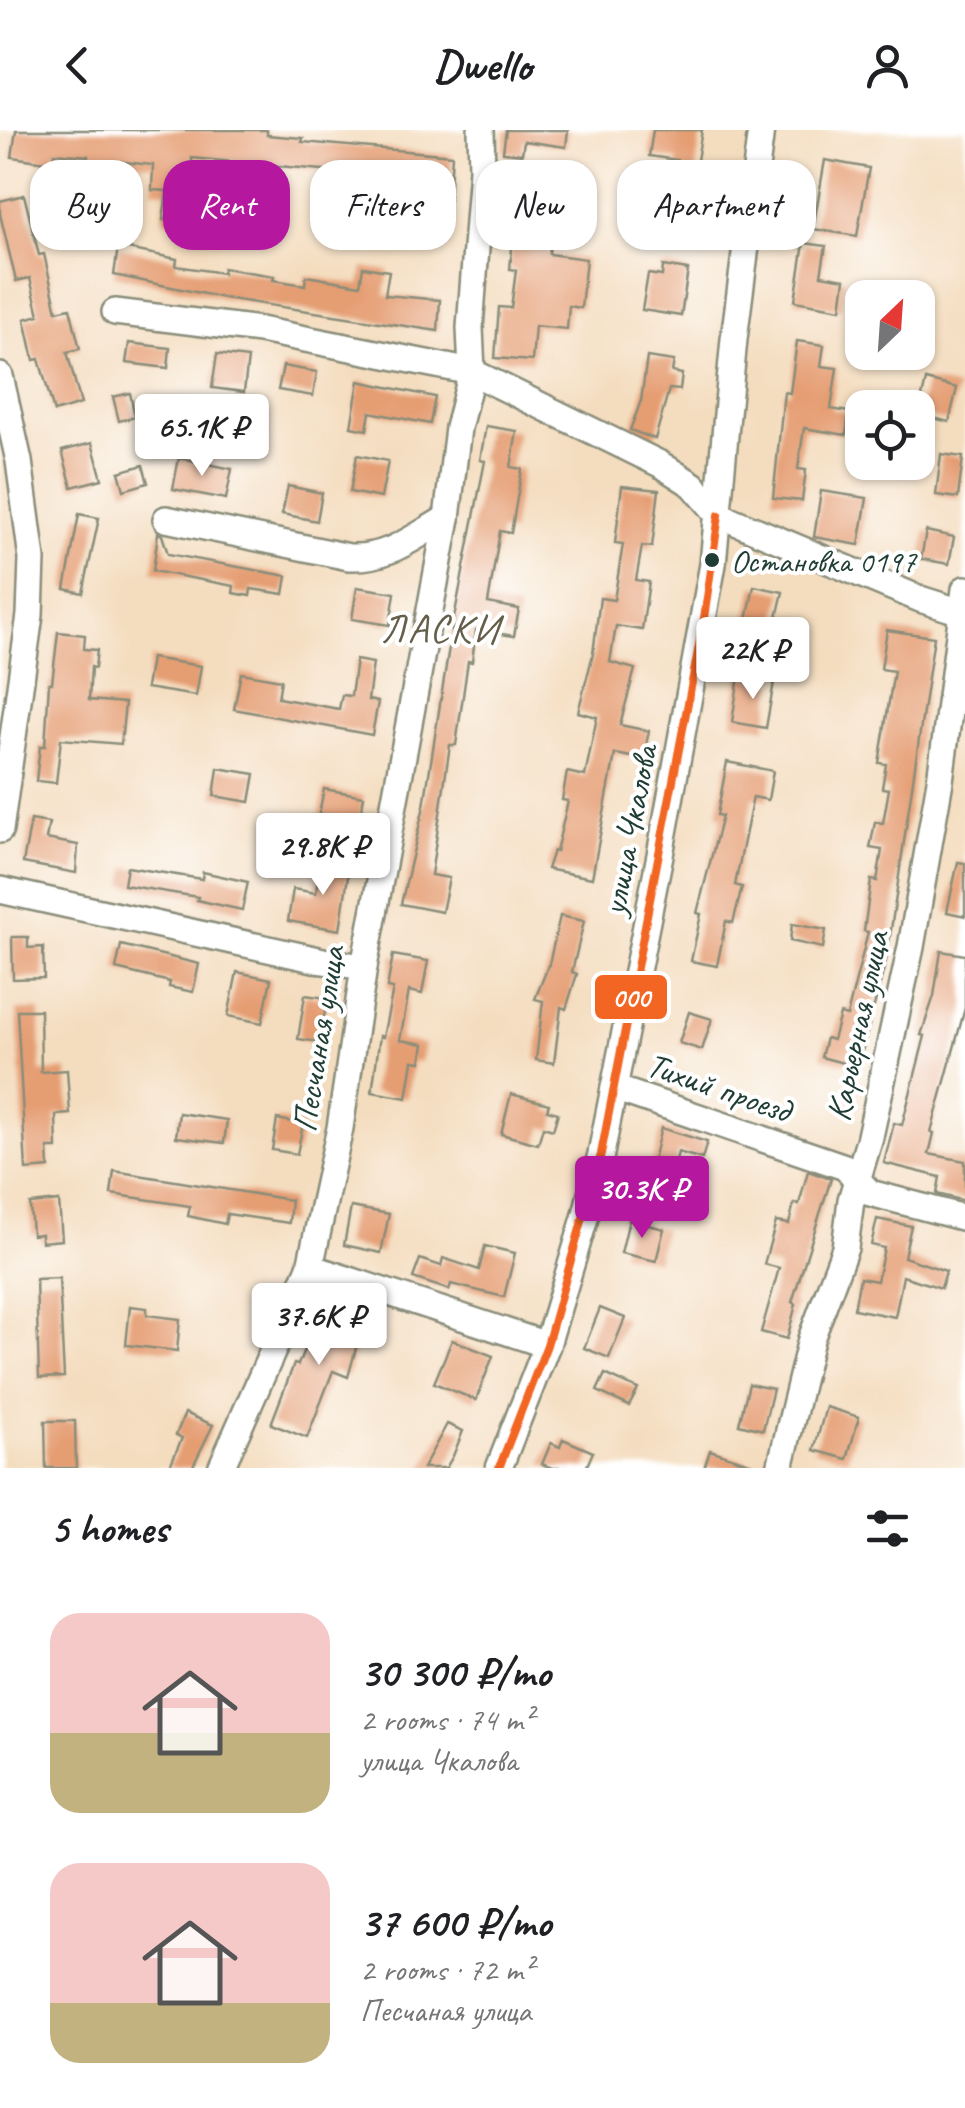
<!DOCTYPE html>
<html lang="en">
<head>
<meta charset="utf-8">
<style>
	:root { --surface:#fff; --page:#f6f6f6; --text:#202124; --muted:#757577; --accent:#b5179e }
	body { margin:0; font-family:Caveat,sans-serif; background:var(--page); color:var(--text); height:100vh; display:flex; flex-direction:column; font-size:38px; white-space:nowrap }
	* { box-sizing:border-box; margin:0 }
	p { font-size:32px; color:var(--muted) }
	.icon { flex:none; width:55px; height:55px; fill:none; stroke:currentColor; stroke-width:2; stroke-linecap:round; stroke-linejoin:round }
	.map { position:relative; height:1338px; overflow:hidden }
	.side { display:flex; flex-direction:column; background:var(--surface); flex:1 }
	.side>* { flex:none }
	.guide { position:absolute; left:30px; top:30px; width:905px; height:90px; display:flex; gap:20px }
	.needle { width:65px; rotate:25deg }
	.tools { position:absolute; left:845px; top:150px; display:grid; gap:20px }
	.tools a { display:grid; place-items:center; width:90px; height:90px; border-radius:20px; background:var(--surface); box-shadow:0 2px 8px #0004; font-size:50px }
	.price { position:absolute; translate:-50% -85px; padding:0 22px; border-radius:10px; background:#fff; color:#222; font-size:32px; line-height:65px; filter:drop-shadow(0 2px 5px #0008) }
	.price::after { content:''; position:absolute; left:50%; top:60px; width:30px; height:22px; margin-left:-15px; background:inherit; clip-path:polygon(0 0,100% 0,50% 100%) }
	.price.selected { background:var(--accent); color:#fff }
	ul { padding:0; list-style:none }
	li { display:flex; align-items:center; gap:30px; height:250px; padding:0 50px }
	li span { display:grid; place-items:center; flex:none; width:280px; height:200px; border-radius:30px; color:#555 }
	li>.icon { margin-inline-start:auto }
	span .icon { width:120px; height:120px; fill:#fffc; stroke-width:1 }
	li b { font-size:42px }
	h2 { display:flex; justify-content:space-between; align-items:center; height:120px; padding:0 50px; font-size:42px }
	.pill { padding:0 35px; border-radius:30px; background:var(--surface); box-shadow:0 2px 8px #0004; font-size:35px; line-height:90px }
	.pill.selected { background:var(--accent); color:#fff }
	header { display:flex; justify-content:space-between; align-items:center; height:130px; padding:0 50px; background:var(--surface); font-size:45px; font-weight:600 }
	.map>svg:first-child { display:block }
	.building { fill:#e59d72 }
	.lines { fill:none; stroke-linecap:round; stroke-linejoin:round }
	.minor-casing { stroke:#8a8d7a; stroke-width:30 }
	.minor { stroke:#fff; stroke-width:25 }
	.bus-1-casing { stroke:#fff; stroke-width:15 }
	.bus-1 { stroke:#f26522; stroke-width:8 }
	.bus-dot { fill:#1f3d34; stroke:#fff; stroke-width:4 }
	.labels { text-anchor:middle; stroke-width:8; stroke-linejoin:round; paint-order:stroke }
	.bus-label { font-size:32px; fill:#1f3d34; stroke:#fff; text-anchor:start }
	.street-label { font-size:35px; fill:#1f3d34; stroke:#fff }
	.quarter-label { font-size:40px; letter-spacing:2.5px; fill:#645f4a; stroke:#fff }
	.line-badge { stroke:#fff; stroke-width:4 }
	.badge-label { font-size:28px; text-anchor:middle; font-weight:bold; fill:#fff }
</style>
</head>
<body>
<header><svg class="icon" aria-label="back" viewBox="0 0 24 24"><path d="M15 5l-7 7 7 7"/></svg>Dwello<svg class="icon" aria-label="person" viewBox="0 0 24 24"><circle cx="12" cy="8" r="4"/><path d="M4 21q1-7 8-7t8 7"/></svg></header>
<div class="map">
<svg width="965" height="1338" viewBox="0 0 965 1338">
	<rect width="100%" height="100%" fill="#fff"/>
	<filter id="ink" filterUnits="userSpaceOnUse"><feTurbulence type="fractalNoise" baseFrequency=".01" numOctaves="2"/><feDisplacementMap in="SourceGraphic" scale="20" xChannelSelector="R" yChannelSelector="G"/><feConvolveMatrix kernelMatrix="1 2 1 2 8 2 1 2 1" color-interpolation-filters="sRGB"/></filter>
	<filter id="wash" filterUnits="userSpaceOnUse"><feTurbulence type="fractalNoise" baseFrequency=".0048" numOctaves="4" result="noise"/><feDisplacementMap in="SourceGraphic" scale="40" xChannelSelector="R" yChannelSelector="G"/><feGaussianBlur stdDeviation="2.25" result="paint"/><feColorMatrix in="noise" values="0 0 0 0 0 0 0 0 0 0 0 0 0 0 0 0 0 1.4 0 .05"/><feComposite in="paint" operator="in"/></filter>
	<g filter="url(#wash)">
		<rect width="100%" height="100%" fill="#f4ddbf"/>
		<g id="blocks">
			<g class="building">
				<polygon points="16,0 267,0 267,5 303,8 302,12 452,25 449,69 398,65 399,56 354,52 355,43 192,28 192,63 189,63 185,92 163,90 167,61 152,60 153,35 114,31 115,51 87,49 88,26 54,23 53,33 12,27"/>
				<polygon points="506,0 568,0 566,17 524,11 522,24 503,22"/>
				<polygon points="653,0 702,0 692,61 697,62 691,98 667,94 677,30 649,26"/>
				<polygon points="825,30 869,38 857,106 813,99"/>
				<polygon points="516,49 556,53 549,124 586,129 581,178 569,176 567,199 535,196 532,231 495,228 499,177 511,178 516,140 510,139 513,108 510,108"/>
				<polygon points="24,65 39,125 44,124 57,181 70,178 80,219 67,222 81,274 54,282 39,229 34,230 25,189 39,185 30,148 16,151 0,84 0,71"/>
				<polygon points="804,113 826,116 821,145 845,149 841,179 795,171"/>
				<polygon points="118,117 177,129 176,136 223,143 223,138 274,146 273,150 305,155 306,146 360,155 363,137 389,141 385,165 440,170 438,201 224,168 114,145"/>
				<polygon points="663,136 688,140 681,186 642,180 648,144 662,146"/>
				<polygon points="797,211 824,215 821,236 837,238 831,279 849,282 846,305 804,298 798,339 806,340 802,371 773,368 784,262 790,263"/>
				<polygon points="129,213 170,218 168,238 126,233"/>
				<polygon points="217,224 248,228 244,262 212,258"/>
				<polygon points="647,227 674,231 672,242 682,244 680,260 669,259 655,309 630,300 641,271"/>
				<polygon points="283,236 317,242 313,266 278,260"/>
				<polygon points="926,250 957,258 949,292 918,284"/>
				<polygon points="359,251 435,267 430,294 370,282 367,300 351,297"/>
				<polygon points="130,263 135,287 119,291 113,267"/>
				<polygon points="486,296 517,301 511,337 522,339 511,403 500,401 488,473 519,479 514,506 476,500 472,532 468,531 456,615 450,615 431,745 449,748 442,782 401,774 424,676 452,498 485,331 480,330"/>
				<polygon points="92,313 102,349 72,357 62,321"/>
				<polygon points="941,324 963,327 958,368 936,365"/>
				<polygon points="357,325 388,331 381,368 350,362"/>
				<polygon points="179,328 232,339 226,369 173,359"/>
				<polygon points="143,335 148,353 124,360 119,342"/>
				<polygon points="288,356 322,363 317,391 282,384"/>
				<polygon points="622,356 659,360 652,417 642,416 636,450 649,452 642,500 616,496 610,532 635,539 620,595 649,601 643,629 615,624 592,748 547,739 553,721 556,722 568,671 562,670 567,642 585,646 597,587 578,582 593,524 600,468 614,470 623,414 615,413"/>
				<polygon points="821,361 867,368 859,415 814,407"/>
				<polygon points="79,384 99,388 83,463 65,459"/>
				<polygon points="926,401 954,407 949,434 921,429"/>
				<polygon points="158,403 162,405 168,424 287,446 284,464 251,459 250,466 233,463 234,456 153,441"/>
				<polygon points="754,456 783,462 775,496 747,490"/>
				<polygon points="357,457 395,463 390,495 352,489"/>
				<polygon points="887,500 934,507 887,827 858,937 821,927 826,908 833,910 840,884 847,886 868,802 864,801 871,750 877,751 882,720 870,718 875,692 883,693 889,659 882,658 886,634 879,633 894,541 881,539"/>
				<polygon points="58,502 85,505 84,519 97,520 95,538 91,537 89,570 125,573 121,614 61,609 56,653 36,651 40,616 45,616 49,553 52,553"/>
				<polygon points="151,528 201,536 196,566 146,558"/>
				<polygon points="356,530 373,533 368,570 378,572 372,605 234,579 241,543 281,550 278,568 339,579 342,565 351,566"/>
				<polygon points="739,546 774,552 766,598 732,592"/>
				<polygon points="727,632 773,641 768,670 753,667 735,755 742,757 733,793 726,791 717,836 691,831 701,784 697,783 722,686 717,685"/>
				<polygon points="218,638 255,644 250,672 214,666"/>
				<polygon points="324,659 364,666 358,701 317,694"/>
				<polygon points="31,690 49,693 46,709 78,715 76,743 23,733"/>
				<polygon points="321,728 350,733 340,800 288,791 293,759 316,763"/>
				<polygon points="958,732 965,733 965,786 947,782"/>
				<polygon points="127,737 202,749 203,742 248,752 242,780 197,770 198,767 124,755"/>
				<polygon points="560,786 584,791 572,842 577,844 566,879 561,877 554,933 536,930 543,871 535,869 549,834"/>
				<polygon points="792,794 826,800 823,818 790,811"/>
				<polygon points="12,807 28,807 28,818 43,817 44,848 13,849"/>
				<polygon points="121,815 199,834 193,862 169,857 170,852 116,839"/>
				<polygon points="941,821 965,825 965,878 931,1002 934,1003 929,1024 965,1031 965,1071 937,1064 940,1047 884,1033 894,993 902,995 925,906 921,905 934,866"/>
				<polygon points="393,825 428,831 422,864 409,861 400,910 424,914 421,932 413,931 407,968 372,962 380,906 383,907 393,859 387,858"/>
				<polygon points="237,842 271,849 262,893 228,886"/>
				<polygon points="305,865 327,868 320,912 298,909"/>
				<polygon points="17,880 40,880 41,942 67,940 70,984 56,985 57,1018 48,1018 49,1038 26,1040"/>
				<polygon points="689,882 712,889 702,920 679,913"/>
				<polygon points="511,964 549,974 547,980 558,983 553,1000 543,997 538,1014 501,1004"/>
				<polygon points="179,983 227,990 224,1013 176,1007"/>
				<polygon points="277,989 303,994 297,1024 272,1020"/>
				<polygon points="661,998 707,1012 702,1029 678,1022 670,1055 648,1050"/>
				<polygon points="114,1041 291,1070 289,1093 227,1084 225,1094 188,1086 190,1076 111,1064"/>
				<polygon points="808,1041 831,1049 792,1172 796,1174 787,1209 761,1202 779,1138 764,1134 776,1092 789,1094 794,1073 799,1074"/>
				<polygon points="59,1071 62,1110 41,1112 41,1104 32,1105 30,1074"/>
				<polygon points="351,1077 389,1084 381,1123 344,1115"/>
				<polygon points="877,1089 911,1096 904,1127 946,1141 941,1158 903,1146 895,1187 854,1179 860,1148 877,1151 884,1118 871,1115"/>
				<polygon points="629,1090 664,1099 656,1131 621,1123"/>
				<polygon points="485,1116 515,1123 504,1167 451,1154 449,1160 413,1148 420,1129 441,1136 443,1128 479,1140"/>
				<polygon points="59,1148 64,1247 39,1248 36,1149"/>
				<polygon points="329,1168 360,1177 356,1191 363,1193 348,1247 333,1241 307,1308 271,1294 294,1234 298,1235 305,1217 313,1221"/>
				<polygon points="130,1176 147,1178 147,1185 180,1189 177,1221 126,1215"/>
				<polygon points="600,1178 625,1188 609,1228 584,1218"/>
				<polygon points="452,1210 493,1226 476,1270 434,1253"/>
				<polygon points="605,1244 638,1259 629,1276 597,1261"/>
				<polygon points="749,1254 773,1259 763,1300 739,1294"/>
				<polygon points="826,1277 859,1287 847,1329 814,1320"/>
				<polygon points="185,1283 213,1295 192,1338 169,1338 182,1308 176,1305"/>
				<polygon points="45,1291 75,1291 76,1338 46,1338"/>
				<polygon points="447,1294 463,1301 453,1326 446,1338 423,1338"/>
				<polygon points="563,1309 593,1322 586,1338 552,1338 542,1334 551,1313 560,1317"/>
				<polygon points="710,1320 756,1335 755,1338 704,1338"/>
			</g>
		</g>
	</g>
	<g filter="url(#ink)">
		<use href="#blocks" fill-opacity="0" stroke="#8a8d7a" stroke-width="2.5"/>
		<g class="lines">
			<defs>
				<g id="minor">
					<polyline points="115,182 260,200 472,242 660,334 693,355 719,385 920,469 961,482"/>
					<polyline points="0,246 19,331 32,429 30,485 0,700"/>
					<path d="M 166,389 L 349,427 C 388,429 414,407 447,388"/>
					<polyline points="0,760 323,831 364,837"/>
					<polyline points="614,958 845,1037 870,1063 965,1088"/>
					<polyline points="310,1137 547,1215"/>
					<polyline points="221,1338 310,1137 340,998 364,837 447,388 458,298 472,242 470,198 482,39 481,0"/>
					<polyline points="499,1338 547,1215 585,1088 601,1024 660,725 713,434 734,209 761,0"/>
					<polyline points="780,1338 811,1209 845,1118 851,1070 869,1011 911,817 940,651 965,459"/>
				</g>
			</defs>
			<use href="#minor" class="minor-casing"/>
			<use href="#minor" class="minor"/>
			<defs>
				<polyline id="bus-1" points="499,1338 547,1215 601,1024 703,495 719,385"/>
			</defs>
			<use href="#bus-1" class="bus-1-casing"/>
			<use href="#bus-1" class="bus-1"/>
		</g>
	</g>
	<circle class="bus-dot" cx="712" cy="430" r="9"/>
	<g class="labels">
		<g class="bus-label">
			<text x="731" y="442">Остановка 0197</text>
		</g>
		<g class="street-label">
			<text transform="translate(629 700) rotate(-79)" y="12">улица Чкалова</text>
			<text transform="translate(857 896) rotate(-78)" y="12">Карьерная улица</text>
			<text transform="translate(318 909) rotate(-81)" y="12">Песчаная улица</text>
			<text transform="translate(719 957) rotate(19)" y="12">Тихий проезд</text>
		</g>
		<g class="quarter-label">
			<text x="441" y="512">ЛАСКИ</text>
		</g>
	</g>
	<rect class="line-badge" x="593" y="843" width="76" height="48" rx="10" fill="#f26522"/>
	<g class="badge-label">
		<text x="631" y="877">000</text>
	</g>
</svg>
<div class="tools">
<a><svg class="needle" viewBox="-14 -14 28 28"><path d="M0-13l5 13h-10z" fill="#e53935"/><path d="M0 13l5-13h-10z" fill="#757577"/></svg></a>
<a><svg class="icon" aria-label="locate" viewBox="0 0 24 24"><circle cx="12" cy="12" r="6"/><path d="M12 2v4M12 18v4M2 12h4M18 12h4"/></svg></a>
</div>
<b class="price" style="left:202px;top:349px">65.1K ₽</b>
<b class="price" style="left:753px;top:572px">22K ₽</b>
<b class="price" style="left:323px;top:768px">29.8K ₽</b>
<b class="price selected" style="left:642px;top:1111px">30.3K ₽</b>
<b class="price" style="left:319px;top:1238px">37.6K ₽</b>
<div class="guide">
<a class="pill">Buy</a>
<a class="pill selected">Rent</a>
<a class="pill">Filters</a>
<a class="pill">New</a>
<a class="pill">Apartment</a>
</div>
</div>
<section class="side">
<h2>5 homes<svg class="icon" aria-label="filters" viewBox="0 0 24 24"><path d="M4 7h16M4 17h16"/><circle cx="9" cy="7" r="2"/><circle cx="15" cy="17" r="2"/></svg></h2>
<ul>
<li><span style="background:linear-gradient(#f6c9c9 60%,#c2b280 0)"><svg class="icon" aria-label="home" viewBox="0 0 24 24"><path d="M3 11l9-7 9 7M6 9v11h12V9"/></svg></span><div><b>30 300 ₽/mo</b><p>2 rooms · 74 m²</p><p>улица Чкалова</p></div></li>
<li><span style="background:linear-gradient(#f6c9c9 70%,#c2b280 0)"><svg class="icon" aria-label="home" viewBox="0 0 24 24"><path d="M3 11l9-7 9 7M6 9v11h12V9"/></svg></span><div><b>37 600 ₽/mo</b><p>2 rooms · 72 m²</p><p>Песчаная улица</p></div></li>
</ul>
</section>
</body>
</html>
